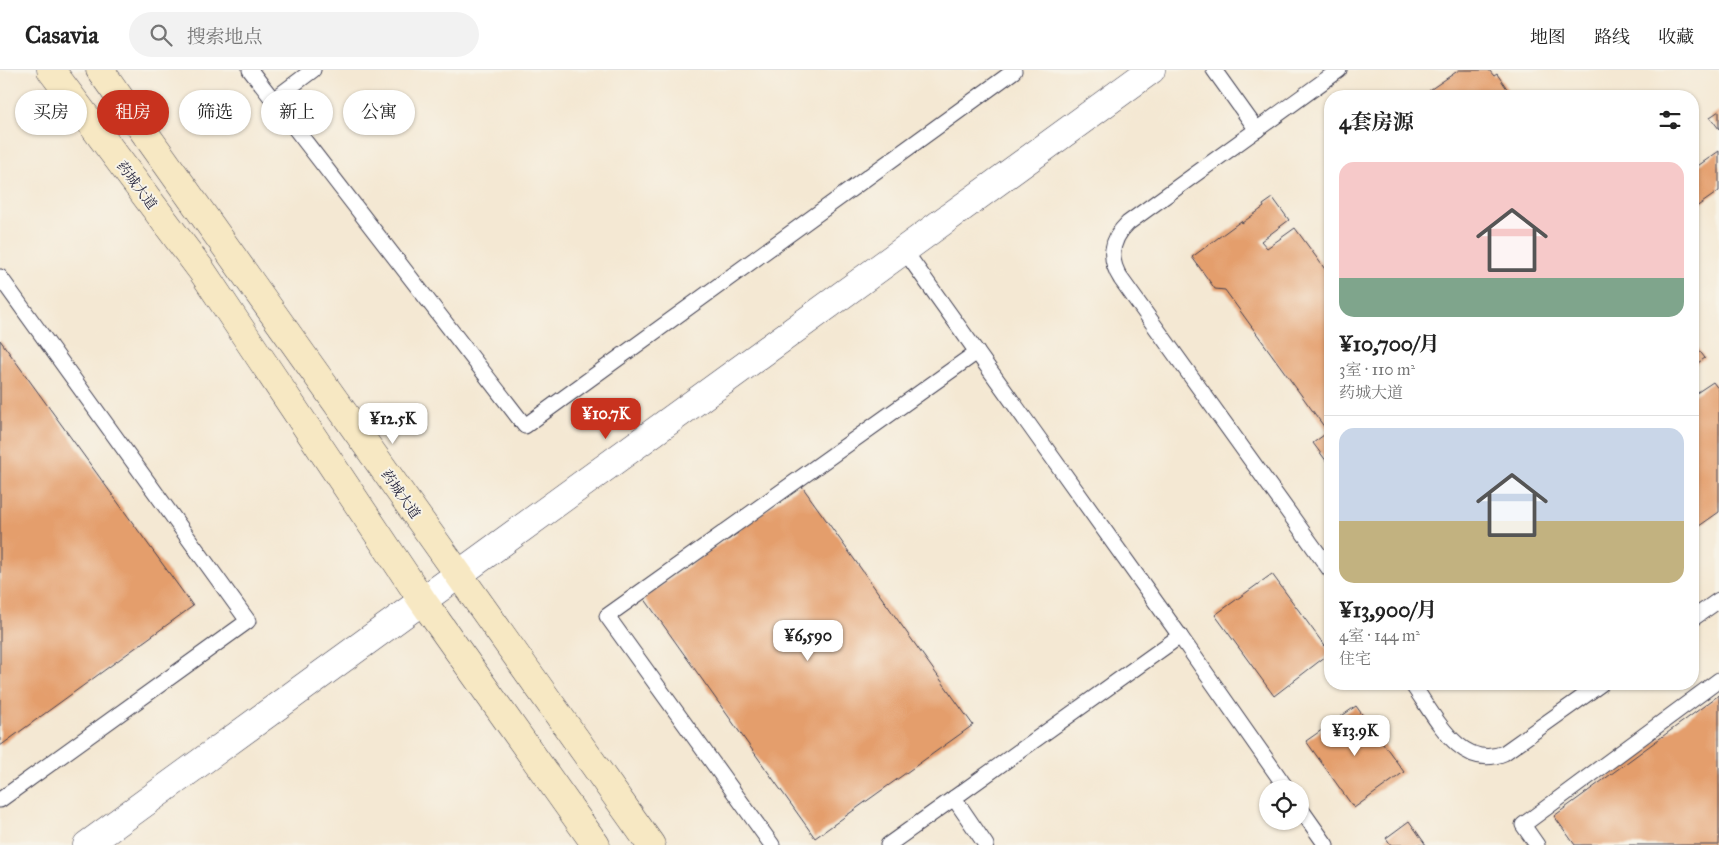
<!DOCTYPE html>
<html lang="zh">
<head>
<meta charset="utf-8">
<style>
	:root { --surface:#fff; --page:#f2f2f2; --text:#222; --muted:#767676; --line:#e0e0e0; --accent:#c8321e }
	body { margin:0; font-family:"IM FELL Great Primer","Noto Serif SC",serif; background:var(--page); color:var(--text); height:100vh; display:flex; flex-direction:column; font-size:19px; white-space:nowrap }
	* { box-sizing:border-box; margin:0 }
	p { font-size:16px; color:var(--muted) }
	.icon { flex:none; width:28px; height:28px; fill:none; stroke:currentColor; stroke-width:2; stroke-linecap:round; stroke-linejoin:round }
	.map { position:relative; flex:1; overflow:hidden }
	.drawer { position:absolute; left:1324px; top:20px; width:375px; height:600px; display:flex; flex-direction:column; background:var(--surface); border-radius:20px; box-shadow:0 1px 4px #0004 }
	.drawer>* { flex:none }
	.hud { position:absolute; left:15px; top:20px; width:475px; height:45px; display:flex; gap:10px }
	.fabs { position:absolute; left:1259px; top:710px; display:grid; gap:10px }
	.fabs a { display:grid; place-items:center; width:50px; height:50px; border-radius:50%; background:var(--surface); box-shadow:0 1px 4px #0004; font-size:25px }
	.price { position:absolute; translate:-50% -42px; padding:0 11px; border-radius:10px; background:#fff; color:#222; font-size:16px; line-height:32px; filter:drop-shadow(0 1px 2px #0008) }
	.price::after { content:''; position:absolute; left:50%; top:30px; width:15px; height:11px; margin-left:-8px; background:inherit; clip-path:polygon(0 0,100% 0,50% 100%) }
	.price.on { background:var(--accent); color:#fff }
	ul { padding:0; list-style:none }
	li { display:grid; align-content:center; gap:10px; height:265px; padding:0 15px }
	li+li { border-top:1px solid var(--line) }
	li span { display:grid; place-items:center; height:155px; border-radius:15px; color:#555 }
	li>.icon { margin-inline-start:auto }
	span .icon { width:90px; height:90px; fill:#fffc; stroke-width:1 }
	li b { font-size:21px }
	h2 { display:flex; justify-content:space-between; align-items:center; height:60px; padding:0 15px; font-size:21px }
	.chip { padding:0 18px; border-radius:22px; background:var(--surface); box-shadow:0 1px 4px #0004; font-size:18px; line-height:45px }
	.chip.on { background:var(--accent); color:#fff }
	header { display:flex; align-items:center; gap:30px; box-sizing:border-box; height:70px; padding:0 25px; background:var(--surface); border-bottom:1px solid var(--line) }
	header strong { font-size:24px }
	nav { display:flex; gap:28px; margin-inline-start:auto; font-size:18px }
	.search { width:350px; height:45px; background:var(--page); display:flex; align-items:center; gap:12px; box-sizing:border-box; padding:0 18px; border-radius:28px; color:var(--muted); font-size:19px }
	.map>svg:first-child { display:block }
	.building { fill:#e49e6c }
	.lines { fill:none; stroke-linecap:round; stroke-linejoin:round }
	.service-casing { stroke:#424052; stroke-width:17 }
	.tertiary-casing { stroke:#424052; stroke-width:29 }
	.secondary-casing { stroke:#424052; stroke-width:29 }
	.service { stroke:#fff; stroke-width:15 }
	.tertiary { stroke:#fff; stroke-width:28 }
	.secondary { stroke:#f7e8c3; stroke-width:28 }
	.labels { text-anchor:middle; stroke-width:4; stroke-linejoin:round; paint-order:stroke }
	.street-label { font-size:14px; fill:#22223b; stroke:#f7f3e8 }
</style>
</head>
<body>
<header>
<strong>Casavia</strong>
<div class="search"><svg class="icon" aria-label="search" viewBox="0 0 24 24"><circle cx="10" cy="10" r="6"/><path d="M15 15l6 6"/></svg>搜索地点</div>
<nav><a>地图</a><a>路线</a><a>收藏</a></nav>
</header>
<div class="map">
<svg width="1719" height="775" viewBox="0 0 1719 775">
	<rect width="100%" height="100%" fill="#f7f3e8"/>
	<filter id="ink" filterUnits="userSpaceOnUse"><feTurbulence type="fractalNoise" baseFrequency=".02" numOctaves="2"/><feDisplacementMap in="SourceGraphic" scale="10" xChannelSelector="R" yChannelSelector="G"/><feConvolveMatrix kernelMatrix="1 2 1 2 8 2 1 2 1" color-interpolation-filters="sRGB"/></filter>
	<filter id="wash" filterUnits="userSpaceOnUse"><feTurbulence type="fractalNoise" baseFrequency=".0096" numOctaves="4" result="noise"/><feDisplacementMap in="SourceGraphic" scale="20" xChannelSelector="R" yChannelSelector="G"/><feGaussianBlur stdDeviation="1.12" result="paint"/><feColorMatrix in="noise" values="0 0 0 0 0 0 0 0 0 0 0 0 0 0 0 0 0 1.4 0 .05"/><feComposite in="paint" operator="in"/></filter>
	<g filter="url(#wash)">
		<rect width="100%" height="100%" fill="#f4e8d3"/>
		<g id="blocks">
			<g class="building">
				<polygon points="1459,0 1489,0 1494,6 1497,4 1512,26 1421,26"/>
				<polygon points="1719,41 1719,59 1710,47"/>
				<polygon points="1719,81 1719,121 1692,140 1692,100"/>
				<polygon points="1273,128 1289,150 1261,171 1267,178 1295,158 1330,206 1330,210 1326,212 1330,218 1330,396 1313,373 1328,362 1225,220 1215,219 1192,187 1241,151 1242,153 1264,137 1263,135"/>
				<polygon points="0,270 193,536 0,676"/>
				<polygon points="1692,271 1705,288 1692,297"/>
				<polygon points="1713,312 1719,320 1719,442 1692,461 1692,326"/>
				<polygon points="801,415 973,655 815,768 644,528 727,469 728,470 738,463 737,461"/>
				<polygon points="1272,504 1330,583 1274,626 1215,545"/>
				<polygon points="1719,625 1719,775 1575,775 1554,746"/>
				<polygon points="1356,636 1404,702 1354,738 1306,671"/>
				<polygon points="1409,751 1426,775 1391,775 1386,768"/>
			</g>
		</g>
	</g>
	<g filter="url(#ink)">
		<use href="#blocks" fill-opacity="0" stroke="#424052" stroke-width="1"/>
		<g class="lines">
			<defs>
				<g id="service">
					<polyline points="250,0 525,356 1014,1 1012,0"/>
					<polyline points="1214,0 1257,60"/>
					<polyline points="273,30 313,0"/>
					<polyline points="904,180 1180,566"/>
					<polyline points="0,207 248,551 0,730"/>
					<path d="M 1330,500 L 1121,209 C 1108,189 1110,170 1128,153 L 1339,0"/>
					<polyline points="1692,549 1719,530"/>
					<path d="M 1412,614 C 1434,644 1460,702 1504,683 L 1601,614"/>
					<polyline points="1300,738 1326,775"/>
					<polyline points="772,775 607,546 977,282"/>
					<polyline points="888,775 954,728"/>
					<polyline points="986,775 954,728 1180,566 1287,719"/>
					<polyline points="1537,775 1523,755 1719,610"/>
				</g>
				<polyline id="tertiary" points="87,775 1151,0"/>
				<g id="secondary">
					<polyline points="51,0 202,201 422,530 596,775"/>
					<polyline points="100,0 651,775"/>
				</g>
			</defs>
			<use href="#service" class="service-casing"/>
			<use href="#tertiary" class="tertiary-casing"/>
			<use href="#secondary" class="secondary-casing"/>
			<use href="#service" class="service"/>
			<use href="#tertiary" class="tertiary"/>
			<use href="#secondary" class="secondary"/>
		</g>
	</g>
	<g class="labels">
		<g class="street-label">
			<text transform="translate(137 115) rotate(53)" y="5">药城大道</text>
			<text transform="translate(401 424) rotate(55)" y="5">药城大道</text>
		</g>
	</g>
</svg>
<div class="fabs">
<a><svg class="icon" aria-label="locate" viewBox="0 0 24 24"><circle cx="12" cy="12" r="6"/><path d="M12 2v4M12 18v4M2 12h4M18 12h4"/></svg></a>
</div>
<b class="price on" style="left:606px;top:370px">¥10.7K</b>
<b class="price" style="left:393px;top:375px">¥12.5K</b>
<b class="price" style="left:808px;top:592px">¥6,590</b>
<b class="price" style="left:1355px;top:687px">¥13.9K</b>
<div class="hud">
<a class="chip">买房</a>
<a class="chip on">租房</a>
<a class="chip">筛选</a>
<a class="chip">新上</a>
<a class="chip">公寓</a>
</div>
<section class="drawer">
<h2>4套房源<svg class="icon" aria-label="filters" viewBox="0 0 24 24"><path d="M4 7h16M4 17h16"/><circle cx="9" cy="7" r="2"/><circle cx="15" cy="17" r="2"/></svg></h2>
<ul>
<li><span style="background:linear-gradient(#f6c9c9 75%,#7fa58c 0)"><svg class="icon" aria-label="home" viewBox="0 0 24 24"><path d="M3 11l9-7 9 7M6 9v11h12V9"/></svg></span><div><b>¥10,700/月</b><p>3室 · 110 m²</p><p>药城大道</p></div></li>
<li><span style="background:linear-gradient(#c9d6e8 60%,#c2b280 0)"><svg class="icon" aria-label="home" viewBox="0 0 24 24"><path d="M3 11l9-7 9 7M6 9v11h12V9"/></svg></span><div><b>¥13,900/月</b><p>4室 · 144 m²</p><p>住宅</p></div></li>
</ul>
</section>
</div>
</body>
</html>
